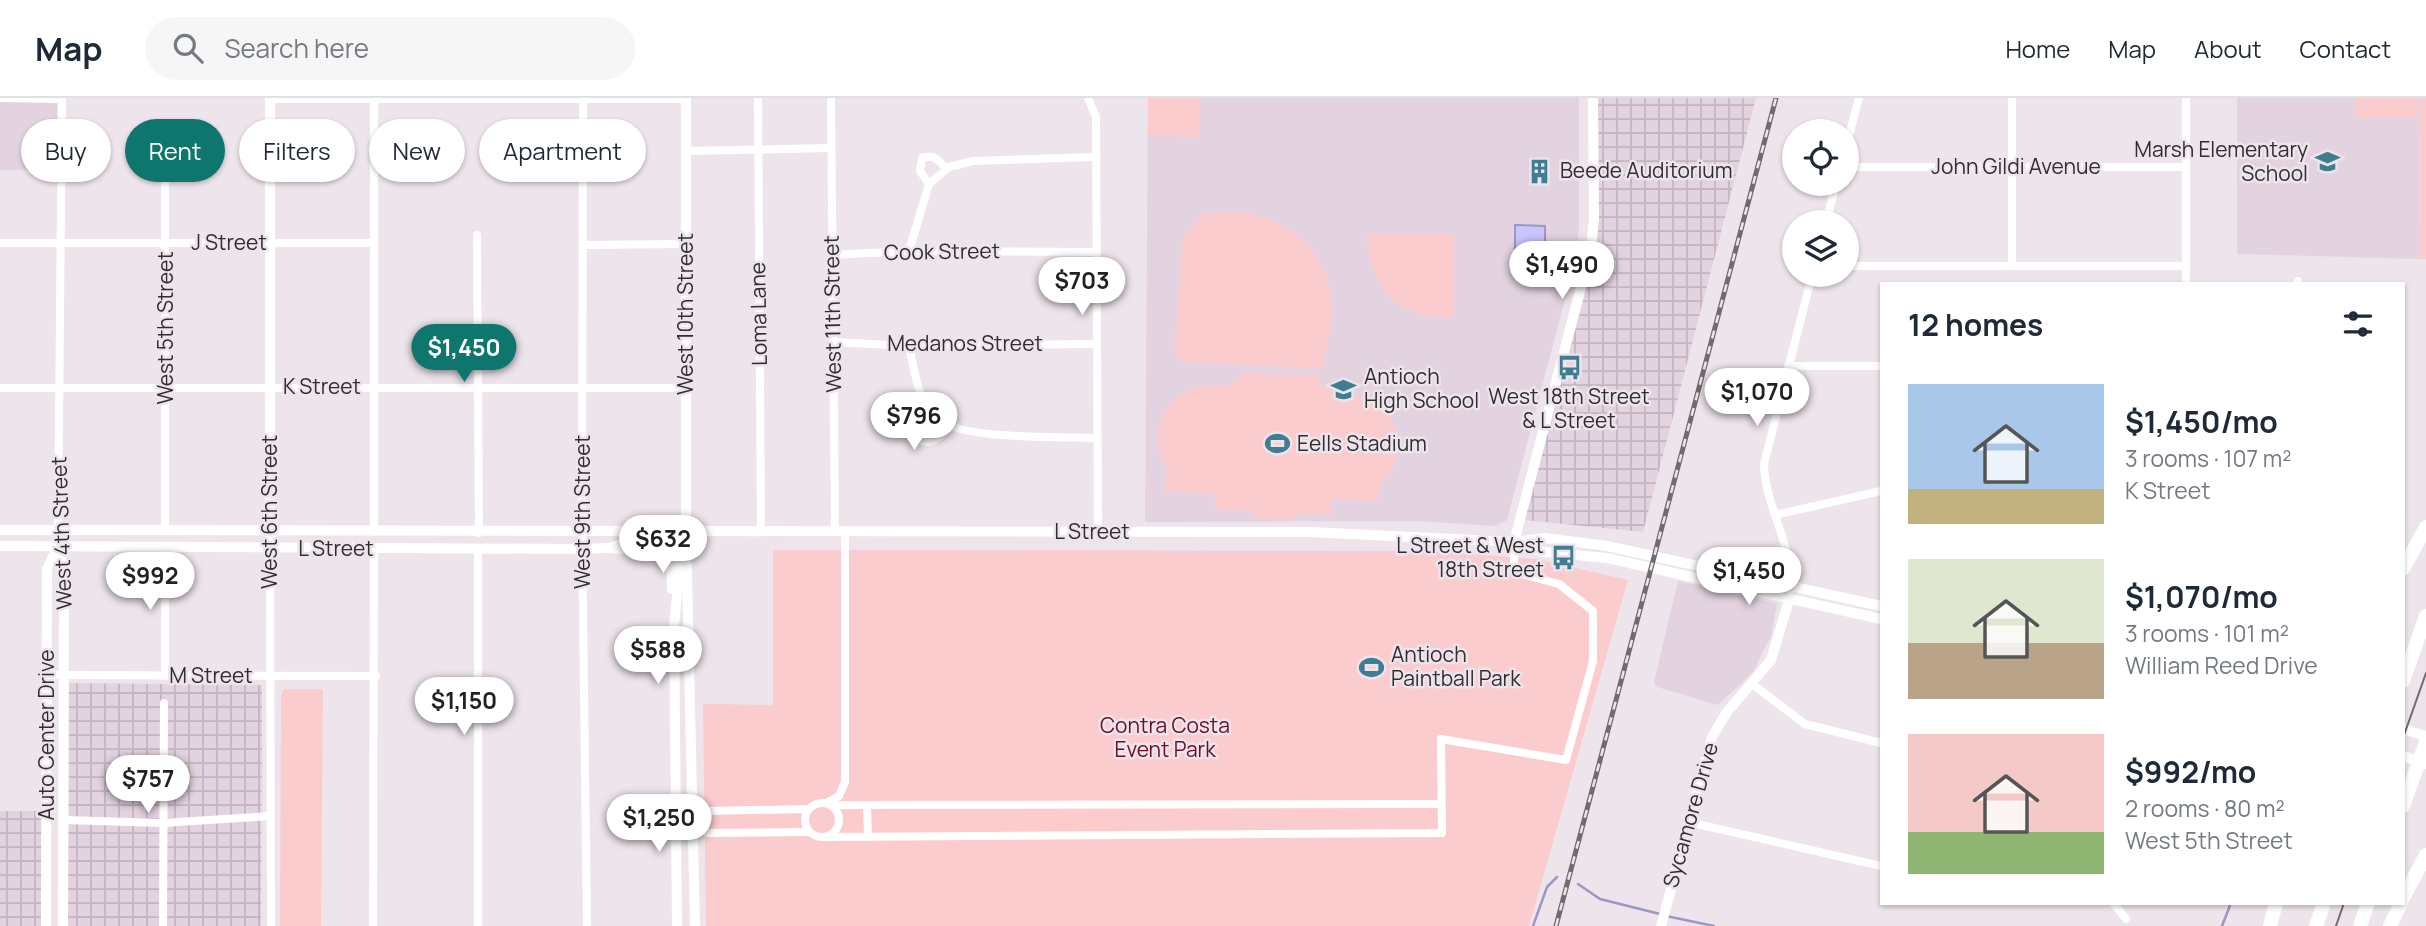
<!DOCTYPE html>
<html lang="en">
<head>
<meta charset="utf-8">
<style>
	:root { --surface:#fff; --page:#f6f6f7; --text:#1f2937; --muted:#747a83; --line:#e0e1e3; --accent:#0f766e }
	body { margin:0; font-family:Manrope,sans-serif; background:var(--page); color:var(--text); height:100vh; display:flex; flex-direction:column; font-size:26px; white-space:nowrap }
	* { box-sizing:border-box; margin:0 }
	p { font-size:23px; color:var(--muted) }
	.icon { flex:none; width:38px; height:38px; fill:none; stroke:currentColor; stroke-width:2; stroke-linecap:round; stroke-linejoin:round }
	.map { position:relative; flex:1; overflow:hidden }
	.drawer { position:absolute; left:1880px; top:184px; width:525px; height:623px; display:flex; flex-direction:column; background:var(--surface); border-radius:0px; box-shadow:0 2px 5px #0004 }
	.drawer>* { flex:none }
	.banner { position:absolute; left:21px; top:21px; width:665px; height:63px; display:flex; gap:14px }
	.fabs { position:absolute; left:1782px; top:21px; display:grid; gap:14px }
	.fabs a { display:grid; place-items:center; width:77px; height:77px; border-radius:50%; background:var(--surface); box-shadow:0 2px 5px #0004; font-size:35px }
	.price { position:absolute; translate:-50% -60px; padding:0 16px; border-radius:24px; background:#fff; color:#222; font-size:23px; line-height:46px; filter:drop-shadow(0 2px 4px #0008) }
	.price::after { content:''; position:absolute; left:50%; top:42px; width:21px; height:16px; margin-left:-10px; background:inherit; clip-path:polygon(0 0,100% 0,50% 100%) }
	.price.selected { background:var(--accent); color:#fff }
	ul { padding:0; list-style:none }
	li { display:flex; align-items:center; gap:21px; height:175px; padding:0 28px }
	li span { display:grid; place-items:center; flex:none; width:196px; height:140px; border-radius:0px; color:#555 }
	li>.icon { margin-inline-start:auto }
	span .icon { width:84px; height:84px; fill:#fffc; stroke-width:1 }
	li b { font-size:30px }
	h2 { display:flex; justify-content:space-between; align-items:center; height:84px; padding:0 28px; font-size:30px }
	.chip { padding:0 24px; border-radius:32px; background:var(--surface); box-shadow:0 2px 5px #0004; font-size:24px; line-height:63px }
	.chip.selected { background:var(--accent); color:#fff }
	header { display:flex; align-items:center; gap:42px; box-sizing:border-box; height:98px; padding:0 35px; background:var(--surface); border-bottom:2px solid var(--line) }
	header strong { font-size:33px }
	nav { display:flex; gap:38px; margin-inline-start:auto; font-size:24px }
	.search { width:490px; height:63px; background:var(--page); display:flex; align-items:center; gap:18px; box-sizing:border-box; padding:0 24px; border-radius:38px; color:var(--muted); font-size:26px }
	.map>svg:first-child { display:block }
	.built { fill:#e3d3e0 }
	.industrial { fill:url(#industrial-grid) }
	.park { fill:#faccce }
	.water { fill:#c9c5ff; stroke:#9b98c1; stroke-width:2 }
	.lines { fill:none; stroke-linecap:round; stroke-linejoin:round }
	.stream { stroke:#9b98c1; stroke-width:2.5 }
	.minor { stroke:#fff; stroke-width:8 }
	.tertiary { stroke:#fff; stroke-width:10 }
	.secondary { stroke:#fff; stroke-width:10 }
	.motorway { stroke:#fff; stroke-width:14 }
	.tram { stroke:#706b6f; stroke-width:2 }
	.rail-casing { stroke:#706b6f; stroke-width:5 }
	.rail { stroke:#eee4ec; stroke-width:2.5; stroke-dasharray:8; stroke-linecap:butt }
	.labels { text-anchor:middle; stroke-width:5; stroke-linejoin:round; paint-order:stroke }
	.poi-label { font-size:21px; fill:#312e31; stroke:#eee4ec; text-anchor:start }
	.street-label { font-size:21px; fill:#312e31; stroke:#eee4ec }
	.park-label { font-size:21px; fill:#6f0c25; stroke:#eee4ec }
</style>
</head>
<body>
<header>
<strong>Map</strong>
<div class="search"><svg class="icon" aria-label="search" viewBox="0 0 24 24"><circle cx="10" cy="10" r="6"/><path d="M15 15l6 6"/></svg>Search here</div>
<nav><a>Home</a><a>Map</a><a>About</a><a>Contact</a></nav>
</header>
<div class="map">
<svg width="2426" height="828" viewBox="0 0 2426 828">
	<defs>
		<pattern id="industrial-grid" width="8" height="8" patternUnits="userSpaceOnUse" patternTransform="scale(1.75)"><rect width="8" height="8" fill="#e3d3e0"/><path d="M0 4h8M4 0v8" fill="none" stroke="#c3b5c1"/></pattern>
	</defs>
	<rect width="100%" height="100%" fill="#eee4ec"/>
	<g class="built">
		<rect x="0" y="0" width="57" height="72"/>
		<polygon points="1148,0 1579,0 1579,130 1576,159 1507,422 1495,428 1420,423 1145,424"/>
		<polygon points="2237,0 2420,0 2419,161 2237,156"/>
		<polygon points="1678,483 1777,506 1771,538 1753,574 1718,607 1657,589 1654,584"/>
	</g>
	<g class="industrial">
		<polygon points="1597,0 1756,0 1643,434 1524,422 1594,162"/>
		<polygon points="69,585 262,587 261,828 68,828"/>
		<polygon points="0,713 42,713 41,828 0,828"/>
	</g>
	<g class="park">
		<polygon points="1148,0 1200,0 1200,39 1148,38"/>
		<rect x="2356" y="0" width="31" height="20"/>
		<rect x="2388" y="0" width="30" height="20"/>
		<polygon points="2420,0 2426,0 2426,161 2419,161"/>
		<path d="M 1233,113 C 1291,120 1335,155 1332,218 C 1331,237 1324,253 1323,271 L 1182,264 L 1174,255 L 1183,139 L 1202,116 Z"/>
		<path d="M 1366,135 L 1448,135 L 1454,139 L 1453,220 C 1395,220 1371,192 1366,135 Z"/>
		<path d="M 1240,275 L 1320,278 L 1320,287 L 1327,287 L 1327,292 C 1369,294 1407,315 1395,364 C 1390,383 1379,380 1378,403 L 1332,401 L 1331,417 L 1297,415 L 1296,422 L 1251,420 L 1251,413 L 1215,411 L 1215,396 L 1164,393 L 1165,380 L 1171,379 C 1147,346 1156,302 1197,289 C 1207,286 1220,288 1231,287 L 1232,283 L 1240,283 Z"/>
		<polygon points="773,452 1426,453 1536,461 1628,482 1529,828 706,828 703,606 773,607"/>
		<polygon points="284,591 323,591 321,828 280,828 281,597"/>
	</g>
	<polygon class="water" points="1515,127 1545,128 1545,167 1515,166"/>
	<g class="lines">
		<g class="stream">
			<polyline points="1578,786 1600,801 1660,816"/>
			<polyline points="1666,818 1714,828"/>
			<polyline points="1533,828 1547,789 1557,779"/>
			<polyline points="2222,828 2231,805"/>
		</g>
		<g class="minor">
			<polyline points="0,0 62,1"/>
			<polyline points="583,0 582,434 587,828"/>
			<polyline points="758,0 761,432"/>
			<polyline points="831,0 835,432"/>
			<polyline points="1088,0 1096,19 1098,434"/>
			<polyline points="270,1 686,1"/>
			<polyline points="374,2 374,434"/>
			<polyline points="1846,49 1859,0"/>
			<polyline points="687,53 830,50"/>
			<polyline points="1846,69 2185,69"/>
			<path d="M 929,86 L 920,73 L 922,60 C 934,56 939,62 946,71"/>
			<polyline points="1826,124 1836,86"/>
			<polyline points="477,137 479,435"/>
			<polyline points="0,145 374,145"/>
			<polyline points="583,147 685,146"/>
			<polyline points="909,153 929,86 949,69 973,63 1096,59"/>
			<polyline points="832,157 909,153 1095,154"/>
			<polyline points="1846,168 2186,168"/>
			<polyline points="2012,168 2012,0"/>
			<polyline points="2186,186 2186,0"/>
			<polyline points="2296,186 2298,183"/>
			<polyline points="833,244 909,248 1097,246"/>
			<path d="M 909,248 C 914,270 917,296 930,315 C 951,344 1060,338 1097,340"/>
			<polyline points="1788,268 1881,268"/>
			<polyline points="0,290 686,290"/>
			<path d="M 931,315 L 921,330 L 923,343 C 935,346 941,338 947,329"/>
			<polyline points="1775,417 1881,393"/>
			<polyline points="58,432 62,0"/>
			<polyline points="165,433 165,27"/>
			<polyline points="165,451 165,578"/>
			<polyline points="270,451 271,828"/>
			<path d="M 1790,493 C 1795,449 1765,410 1764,366 L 1812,177"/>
			<polyline points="47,577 376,578"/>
			<polyline points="1752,586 1805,626 1881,645"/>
			<circle cx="822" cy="722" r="17"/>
			<polyline points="826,705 839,698 845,684 845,432"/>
			<polyline points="831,707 1440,706"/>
			<polyline points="867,707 868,739"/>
			<polyline points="808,711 707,713 698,723 707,735 809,734"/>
			<polyline points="63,722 163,725 270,718"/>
			<polyline points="1688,724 1881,768"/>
			<polyline points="825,739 1442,735 1441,641 1566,662 1593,563 1593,513 1559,486 1514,474 1514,444"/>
			<polyline points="2113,805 2126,821"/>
			<polyline points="163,828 164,605"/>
			<polyline points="373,828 374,451"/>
			<polyline points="478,828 478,451"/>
		</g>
		<g class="tertiary">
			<polyline points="270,0 270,451"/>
			<polyline points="0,432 686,433"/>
			<polyline points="58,432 58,449 64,471 63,828"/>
			<polyline points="1514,444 1591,151 1594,120 1593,0"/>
			<polyline points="0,448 582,451 607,450 663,436"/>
			<polyline points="46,828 47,471 58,449"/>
			<polyline points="1661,828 1712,639 1727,614 1771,562 1789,502"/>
		</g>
		<g class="secondary">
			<polyline points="686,0 686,433 695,828"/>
			<polyline points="686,433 1310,434 1514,444 1545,440 1607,448 1881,508"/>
			<polyline points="1518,445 1543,454 1607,460 1881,521"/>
			<path d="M 607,450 L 662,454 C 674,462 671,478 672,491"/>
			<polyline points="2403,631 2426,638"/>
			<polyline points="2403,658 2426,666"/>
			<polyline points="677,828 674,528 681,457"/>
		</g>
		<g class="motorway">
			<polyline points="2403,471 2426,429"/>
			<polyline points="2403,583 2426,518"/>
			<polyline points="2403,708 2426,644"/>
			<polyline points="2403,800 2426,757"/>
			<polyline points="2270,828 2276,805"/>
			<polyline points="2316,828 2324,805"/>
			<polyline points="2360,828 2368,805"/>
			<polyline points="2390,828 2401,805"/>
		</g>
		<g class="tram">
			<polyline points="2403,640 2426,575"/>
			<polyline points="2336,828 2344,805"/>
		</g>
		<defs>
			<polyline id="rail" points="1556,828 1776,0"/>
		</defs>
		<use href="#rail" class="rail-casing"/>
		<use href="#rail" class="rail"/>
	</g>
	<defs>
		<symbol id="school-bare" viewBox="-9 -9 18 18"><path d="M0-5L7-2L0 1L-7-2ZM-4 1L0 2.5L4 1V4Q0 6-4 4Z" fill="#3f7d92" stroke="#eee4ec" stroke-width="2.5" paint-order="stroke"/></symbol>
		<symbol id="building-bare" viewBox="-9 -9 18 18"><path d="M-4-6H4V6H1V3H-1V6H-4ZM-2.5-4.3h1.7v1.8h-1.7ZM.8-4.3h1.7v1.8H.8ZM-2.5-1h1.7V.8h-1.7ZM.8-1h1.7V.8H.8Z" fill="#3f7d92" stroke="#eee4ec" stroke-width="2.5" paint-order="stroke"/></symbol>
		<symbol id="bus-bare" viewBox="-9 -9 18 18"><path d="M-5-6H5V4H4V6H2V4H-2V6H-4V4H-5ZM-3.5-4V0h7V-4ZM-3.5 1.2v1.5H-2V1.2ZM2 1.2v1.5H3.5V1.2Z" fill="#3f7d92" stroke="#eee4ec" stroke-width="2.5" paint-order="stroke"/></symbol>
		<symbol id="stadium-bare" viewBox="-9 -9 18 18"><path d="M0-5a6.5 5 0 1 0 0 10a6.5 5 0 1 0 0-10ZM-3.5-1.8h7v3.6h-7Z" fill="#3f7d92" stroke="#eee4ec" stroke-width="2.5" paint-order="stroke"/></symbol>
	</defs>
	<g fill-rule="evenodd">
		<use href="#school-bare" x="2310" y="46" width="35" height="35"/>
		<use href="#building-bare" x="1522" y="56" width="35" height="35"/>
		<use href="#bus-bare" x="1552" y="252" width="35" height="35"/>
		<use href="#school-bare" x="1326" y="274" width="35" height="35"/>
		<use href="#stadium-bare" x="1260" y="328" width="35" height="35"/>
		<use href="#bus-bare" x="1546" y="442" width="35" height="35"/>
		<use href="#stadium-bare" x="1354" y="552" width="35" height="35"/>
	</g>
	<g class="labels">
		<g class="poi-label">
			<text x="2308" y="59" text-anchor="end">Marsh Elementary<tspan x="2308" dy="24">School</tspan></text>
			<text x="1560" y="80">Beede Auditorium</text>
			<text x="1364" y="286">Antioch<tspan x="1364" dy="24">High School</tspan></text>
			<text x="1569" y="306" text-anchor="middle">West 18th Street<tspan x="1569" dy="24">&amp; L Street</tspan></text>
			<text x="1297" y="353">Eells Stadium</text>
			<text x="1544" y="455" text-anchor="end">L Street &amp; West<tspan x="1544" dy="24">18th Street</tspan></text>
			<text x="1391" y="564">Antioch<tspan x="1391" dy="24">Paintball Park</tspan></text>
		</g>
		<g class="street-label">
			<text x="2016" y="76">John Gildi Avenue</text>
			<text x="229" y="152">J Street</text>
			<text transform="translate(942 154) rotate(-1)" y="7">Cook Street</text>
			<text transform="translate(686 216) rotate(-90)" y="7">West 10th Street</text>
			<text transform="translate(759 216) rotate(-91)" y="7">Loma Lane</text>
			<text transform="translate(833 216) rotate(-91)" y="7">West 11th Street</text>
			<text transform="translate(166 230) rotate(-90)" y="7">West 5th Street</text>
			<text x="965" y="253">Medanos Street</text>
			<text x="322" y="296">K Street</text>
			<text transform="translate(270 414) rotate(-90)" y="7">West 6th Street</text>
			<text transform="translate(583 414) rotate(-90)" y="7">West 9th Street</text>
			<text x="1092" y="441">L Street</text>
			<text transform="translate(62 435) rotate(-92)" y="7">West 4th Street</text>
			<text x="336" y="458">L Street</text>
			<text x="211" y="585">M Street</text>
			<text transform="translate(47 637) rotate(-90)" y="7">Auto Center Drive</text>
			<text transform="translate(1691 717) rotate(-74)" y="7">Sycamore Drive</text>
		</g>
		<g class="park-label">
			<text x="1165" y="635">Contra Costa<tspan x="1165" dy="24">Event Park</tspan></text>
		</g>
	</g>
</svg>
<div class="fabs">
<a><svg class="icon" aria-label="locate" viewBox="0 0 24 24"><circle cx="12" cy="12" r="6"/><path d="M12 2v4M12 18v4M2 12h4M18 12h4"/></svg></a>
<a><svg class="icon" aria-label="layers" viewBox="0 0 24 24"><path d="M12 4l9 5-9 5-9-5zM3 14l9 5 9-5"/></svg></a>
</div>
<b class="price" style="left:1562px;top:203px">$1,490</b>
<b class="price" style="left:1082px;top:219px">$703</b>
<b class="price selected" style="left:464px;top:286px">$1,450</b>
<b class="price" style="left:1757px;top:330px">$1,070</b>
<b class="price" style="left:914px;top:354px">$796</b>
<b class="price" style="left:663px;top:477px">$632</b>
<b class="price" style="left:1749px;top:509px">$1,450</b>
<b class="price" style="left:150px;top:514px">$992</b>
<b class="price" style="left:658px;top:588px">$588</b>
<b class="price" style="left:464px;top:639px">$1,150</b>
<b class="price" style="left:148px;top:717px">$757</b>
<b class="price" style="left:659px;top:756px">$1,250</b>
<div class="banner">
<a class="chip">Buy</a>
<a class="chip selected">Rent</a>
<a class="chip">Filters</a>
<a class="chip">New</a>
<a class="chip">Apartment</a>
</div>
<section class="drawer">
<h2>12 homes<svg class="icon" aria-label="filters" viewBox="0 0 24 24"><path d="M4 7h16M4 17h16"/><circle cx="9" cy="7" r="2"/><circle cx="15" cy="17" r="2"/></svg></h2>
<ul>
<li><span style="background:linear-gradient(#a9c7e8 75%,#c2b280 0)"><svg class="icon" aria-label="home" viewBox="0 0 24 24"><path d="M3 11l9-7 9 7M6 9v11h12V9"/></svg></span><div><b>$1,450/mo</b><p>3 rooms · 107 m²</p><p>K Street</p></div></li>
<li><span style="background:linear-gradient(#dfe7d0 60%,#b9a48a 0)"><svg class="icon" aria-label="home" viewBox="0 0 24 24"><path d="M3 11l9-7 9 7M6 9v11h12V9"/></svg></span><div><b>$1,070/mo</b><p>3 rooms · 101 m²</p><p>William Reed Drive</p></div></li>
<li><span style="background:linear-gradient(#f6c9c9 70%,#8fb573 0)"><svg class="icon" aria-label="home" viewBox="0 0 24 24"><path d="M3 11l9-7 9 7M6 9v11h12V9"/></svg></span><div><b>$992/mo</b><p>2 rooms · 80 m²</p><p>West 5th Street</p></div></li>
</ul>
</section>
</div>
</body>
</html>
